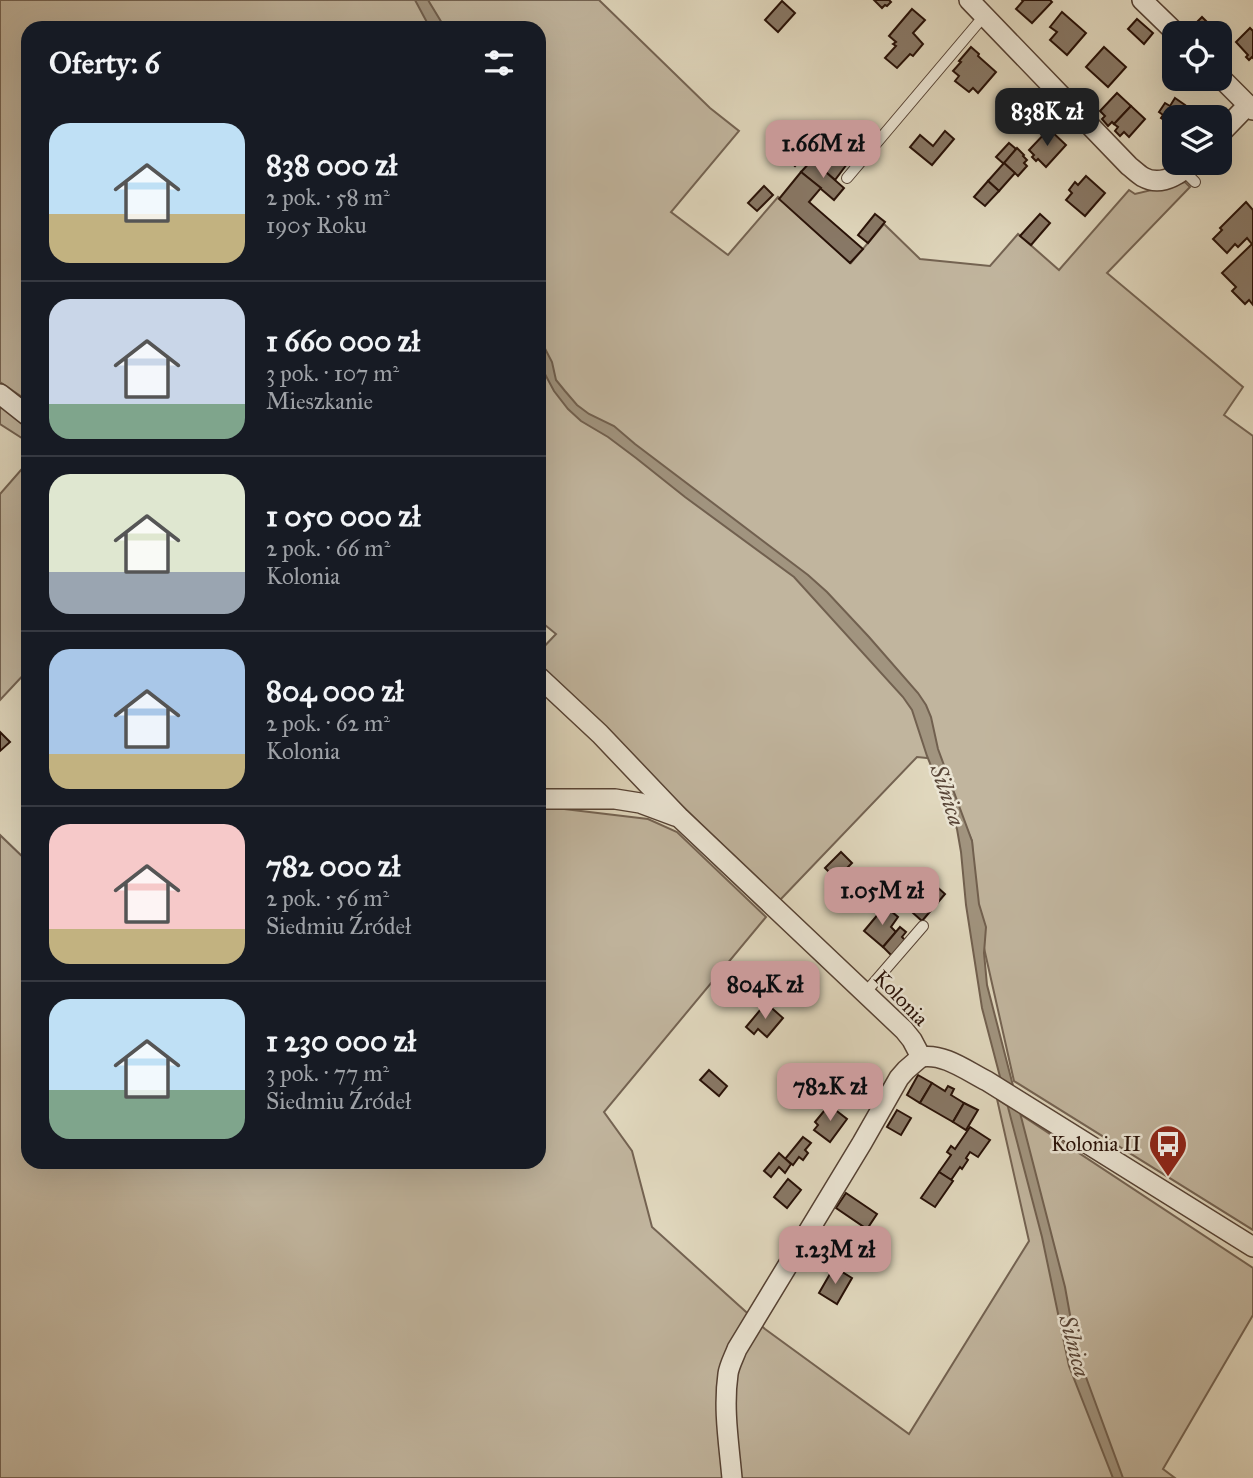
<!DOCTYPE html>
<html lang="pl">
<head>
<meta charset="utf-8">
<style>
	:root { --surface:#171b24; --page:#242831; --text:#f1f3f6; --muted:#9ea1a6; --line:#363941; --accent:#c59692 }
	body { margin:0; font-family:"IM FELL Great Primer",serif; background:var(--page); color:var(--text); height:100vh; display:flex; flex-direction:column; font-size:26px; white-space:nowrap }
	* { box-sizing:border-box; margin:0 }
	p { font-size:23px; color:var(--muted) }
	.icon { flex:none; width:38px; height:38px; fill:none; stroke:currentColor; stroke-width:2; stroke-linecap:round; stroke-linejoin:round }
	.map { position:relative; flex:1; overflow:hidden }
	.side { position:absolute; left:21px; top:21px; width:525px; height:1148px; display:flex; flex-direction:column; background:var(--surface); border-radius:21px; box-shadow:0 7px 28px #0002 }
	.side>* { flex:none }
	.fabs { position:absolute; left:1162px; top:21px; display:grid; gap:14px }
	.fabs a { display:grid; place-items:center; width:70px; height:70px; border-radius:14px; background:var(--surface); box-shadow:0 7px 28px #0002; font-size:35px }
	.price { position:absolute; translate:-50% -60px; padding:0 16px; border-radius:14px; background:var(--accent); color:#111; font-size:23px; line-height:46px; filter:drop-shadow(0 2px 4px #0008) }
	.price::after { content:''; position:absolute; left:50%; top:42px; width:21px; height:16px; margin-left:-10px; background:inherit; clip-path:polygon(0 0,100% 0,50% 100%) }
	.price.selected { background:#222; color:#fff }
	ul { padding:0; list-style:none }
	li { display:flex; align-items:center; gap:21px; height:175px; padding:0 28px }
	li+li { border-top:2px solid var(--line) }
	li span { display:grid; place-items:center; flex:none; width:196px; height:140px; border-radius:21px; color:#555 }
	li>.icon { margin-inline-start:auto }
	span .icon { width:84px; height:84px; fill:#fffc; stroke-width:1 }
	li b { font-size:30px }
	h2 { display:flex; justify-content:space-between; align-items:center; height:84px; padding:0 28px; font-size:30px }
	.map>svg:first-child { display:block }
	.green { fill:#c1b59e; stroke:#746352; stroke-width:2 }
	.water { fill:#a1947f; stroke:#71604f; stroke-width:2 }
	.building { fill:#887866; stroke:#281107; stroke-width:2 }
	.lines { fill:none; stroke-linecap:round; stroke-linejoin:round }
	.service-casing { stroke:#564234; stroke-width:12 }
	.minor-casing { stroke:#564234; stroke-width:22 }
	.service { stroke:#ebe5d4; stroke-width:10 }
	.minor { stroke:#ebe5d4; stroke-width:19 }
	.labels { text-anchor:middle; stroke-width:5; stroke-linejoin:round; paint-order:stroke }
	.street-label { font-size:21px; fill:#281107; stroke:#ebe5d4 }
	.poi-label { font-size:21px; fill:#281107; stroke:#ebe5d4; text-anchor:end }
	.water-label { font-size:23px; font-style:italic; fill:#584537; stroke:#ebe5d4 }
</style>
</head>
<body>
<div class="map">
<svg width="1253" height="1478" viewBox="0 0 1253 1478">
	<rect width="100%" height="100%" fill="#e0d7bd"/>
	<filter id="stains"><feTurbulence type="fractalNoise" baseFrequency=".00286" numOctaves="4"/><feColorMatrix values="0 0 0 0 .2 0 0 0 0 .09 0 0 0 0 .02 0 0 0 .5 -.17"/></filter>
	<radialGradient id="worn" r=".72"><stop offset=".6" stop-color="#630" stop-opacity="0"/><stop offset="1" stop-color="#630" stop-opacity=".3"/></radialGradient>
	<g class="green">
		<polygon points="0,0 599,0 710,108 739,131 671,212 728,255 778,197 851,263 884,224 920,259 990,266 1018,234 1059,270 1129,190 1135,194 1185,182 1190,187 1107,273 1243,387 1224,415 1253,436 1253,1230 1014,1081 975,908 972,841 937,759 917,757 780,900 539,668 539,652 556,634 539,620 539,28 28,28 28,401 0,382"/>
		<polygon points="0,405 28,424 28,442 0,424"/>
		<polygon points="28,462 28,670 0,700 0,494"/>
		<polygon points="539,806 648,819 677,832 766,917 604,1112 632,1151 652,1227 765,1329 909,1434 1029,1241 997,1099 1253,1268 1253,1315 1163,1469 1175,1478 0,1478 0,835 28,862 28,1162 539,1162"/>
	</g>
	<g class="water">
		<polygon points="415,0 428,0 445,28 430,28"/>
		<polygon points="539,337 552,362 556,380 565,391 577,405 589,414 614,426 635,444 808,575 827,592 869,637 918,693 926,705 931,717 938,749 972,841 979,904 986,927 984,953 987,985 1065,1287 1074,1337 1083,1369 1123,1478 1113,1478 1069,1366 1042,1237 982,1008 966,905 961,852 957,829 927,756 912,710 903,697 794,577 685,497 636,458 608,437 581,421 568,409 554,391 539,363"/>
	</g>
	<g class="building">
		<polygon points="874,0 889,0 891,2 887,6 885,5 882,8"/>
		<polygon points="1022,0 1050,0 1052,2 1032,23 1016,9 1023,1"/>
		<polygon points="782,1 795,13 778,32 765,20"/>
		<polygon points="912,9 925,20 913,33 923,44 913,56 910,54 897,68 885,58 896,46 893,44 896,42 889,36"/>
		<polygon points="1062,12 1086,33 1067,55 1050,40 1057,32 1050,27"/>
		<polygon points="1202,17 1215,30 1211,33 1196,33 1191,28"/>
		<polygon points="1137,19 1153,33 1144,44 1128,29"/>
		<polygon points="1250,28 1253,31 1253,58 1252,57 1249,60 1246,57 1248,55 1236,42"/>
		<polygon points="971,47 979,54 978,56 996,72 978,93 973,88 969,92 955,81 959,76 953,71 961,62 959,61"/>
		<polygon points="1104,47 1126,67 1108,87 1086,67"/>
		<polygon points="1117,93 1131,106 1114,124 1112,122 1108,126 1102,119 1105,116 1100,111"/>
		<polygon points="1020,95 1038,111 1024,127 1016,121 1013,125 1007,119 1011,116 1006,112"/>
		<polygon points="1175,98 1185,105 1176,117 1174,117 1171,125 1161,118 1163,115 1159,112 1165,103 1170,106"/>
		<polygon points="1131,106 1145,119 1129,137 1124,132 1120,136 1115,131 1118,127 1114,124"/>
		<polygon points="839,128 854,141 839,158 847,164 835,180 812,160"/>
		<polygon points="1049,129 1066,145 1046,167 1038,159 1036,161 1032,157 1034,155 1029,150"/>
		<polygon points="945,131 954,139 932,165 910,147 920,135 933,146"/>
		<polygon points="802,141 810,150 795,166 786,158"/>
		<polygon points="1009,143 1016,149 1004,164 996,157"/>
		<polygon points="1017,148 1024,155 1023,156 1027,160 1024,163 1027,166 1018,176 1004,163"/>
		<polygon points="812,160 844,188 834,200 801,172"/>
		<polygon points="1004,163 1015,173 999,191 988,181"/>
		<polygon points="801,172 821,188 809,202 863,249 850,263 779,199"/>
		<polygon points="1086,176 1105,193 1085,216 1066,200 1072,193 1069,190 1075,182 1078,185"/>
		<polygon points="988,181 999,191 985,206 974,197"/>
		<polygon points="764,186 773,195 757,211 748,203"/>
		<polygon points="1246,202 1253,210 1253,305 1249,300 1245,304 1232,291 1236,287 1222,273 1252,244 1247,238 1238,247 1235,244 1227,253 1213,239 1222,230 1220,228"/>
		<polygon points="875,214 885,222 868,243 858,235"/>
		<polygon points="1040,214 1050,223 1031,245 1020,236"/>
		<polygon points="0,732 10,742 0,751"/>
		<polygon points="841,852 852,863 845,870 854,878 851,880 857,886 850,893 825,868"/>
		<polygon points="936,886 945,894 922,921 913,913"/>
		<polygon points="885,906 898,917 891,927 896,932 883,947 864,931"/>
		<polygon points="900,927 906,932 902,937 906,941 893,957 883,947"/>
		<polygon points="766,1003 783,1018 767,1037 758,1029 754,1034 746,1027"/>
		<polygon points="709,1070 727,1086 719,1096 700,1080"/>
		<polygon points="918,1075 932,1083 920,1103 907,1095"/>
		<polygon points="932,1083 945,1091 948,1086 954,1089 951,1095 964,1103 953,1122 920,1103"/>
		<polygon points="964,1103 978,1110 966,1130 953,1122"/>
		<polygon points="829,1105 847,1119 830,1142 814,1130 818,1125 815,1122"/>
		<polygon points="897,1110 911,1118 901,1135 887,1127"/>
		<polygon points="970,1127 990,1140 978,1157 970,1152 966,1158 968,1160 962,1169 960,1167 951,1180 939,1172 951,1155 947,1152 951,1146 955,1149"/>
		<polygon points="803,1137 811,1143 805,1150 808,1153 803,1160 799,1157 793,1165 785,1159"/>
		<polygon points="779,1153 791,1164 785,1173 779,1167 771,1177 764,1171"/>
		<polygon points="939,1172 953,1181 935,1207 921,1198"/>
		<polygon points="788,1179 801,1190 787,1208 774,1197"/>
		<polygon points="846,1193 877,1214 867,1229 836,1208"/>
		<polygon points="834,1267 852,1278 837,1304 819,1293"/>
	</g>
	<g class="lines">
		<defs>
			<g id="service">
				<polyline points="1184,171 1195,182"/>
				<polyline points="847,178 984,16"/>
				<polyline points="865,993 923,926"/>
			</g>
			<g id="minor">
				<path d="M 969,0 L 1129,166 C 1133,169 1138,174 1143,177 C 1161,187 1179,175 1192,163"/>
				<polyline points="1142,0 1176,33"/>
				<polyline points="1220,77 1253,110"/>
				<polyline points="1220,134 1248,105"/>
				<polyline points="0,394 28,416"/>
				<polyline points="539,677 600,734 680,818 904,1030 912,1040 921,1057"/>
				<polyline points="539,799 615,799 640,803 675,816"/>
				<path d="M 921,1057 C 944,1053 967,1071 987,1081 L 1253,1247"/>
				<path d="M 732,1478 C 729,1444 723,1409 728,1374 C 729,1366 734,1357 737,1349 L 862,1143 L 899,1078 L 906,1070 L 921,1057"/>
			</g>
		</defs>
		<use href="#service" class="service-casing"/>
		<use href="#minor" class="minor-casing"/>
		<use href="#service" class="service"/>
		<use href="#minor" class="minor"/>
	</g>
	<defs>
		<symbol id="bus-pin" viewBox="-11 -11 22 30"><path d="M0 17L-7.5 6A9.5 9.5 0 1 1 7.5 6Z" fill="#8f2418" stroke="#ebe5d4"/><path d="M-5-6H5V4H4V6H2V4H-2V6H-4V4H-5ZM-3.5-4V0h7V-4ZM-3.5 1.2v1.5H-2V1.2ZM2 1.2v1.5H3.5V1.2Z" fill="#fff"/></symbol>
	</defs>
	<g fill-rule="evenodd">
		<use href="#bus-pin" x="1146" y="1122" width="44" height="60"/>
	</g>
	<g class="labels">
		<g class="street-label">
			<text transform="translate(901 998) rotate(46)" y="7">Kolonia</text>
		</g>
		<g class="poi-label">
			<text x="1141" y="1151">Kolonia II</text>
		</g>
		<g class="water-label">
			<text transform="translate(948 795) rotate(71)" y="8">Silnica</text>
			<text transform="translate(1075 1346) rotate(75)" y="8">Silnica</text>
		</g>
	</g>
	<rect width="100%" height="100%" filter="url(#stains)"/>
	<rect width="100%" height="100%" fill="url(#worn)"/>
</svg>
<div class="fabs">
<a><svg class="icon" aria-label="locate" viewBox="0 0 24 24"><circle cx="12" cy="12" r="6"/><path d="M12 2v4M12 18v4M2 12h4M18 12h4"/></svg></a>
<a><svg class="icon" aria-label="layers" viewBox="0 0 24 24"><path d="M12 4l9 5-9 5-9-5zM3 14l9 5 9-5"/></svg></a>
</div>
<b class="price selected" style="left:1047px;top:148px">838K zł</b>
<b class="price" style="left:823px;top:180px">1.66M zł</b>
<b class="price" style="left:882px;top:927px">1.05M zł</b>
<b class="price" style="left:765px;top:1021px">804K zł</b>
<b class="price" style="left:830px;top:1123px">782K zł</b>
<b class="price" style="left:835px;top:1286px">1.23M zł</b>
<section class="side">
<h2>Oferty: 6<svg class="icon" aria-label="filters" viewBox="0 0 24 24"><path d="M4 7h16M4 17h16"/><circle cx="9" cy="7" r="2"/><circle cx="15" cy="17" r="2"/></svg></h2>
<ul>
<li><span style="background:linear-gradient(#bfe0f5 65%,#c2b280 0)"><svg class="icon" aria-label="home" viewBox="0 0 24 24"><path d="M3 11l9-7 9 7M6 9v11h12V9"/></svg></span><div><b>838 000 zł</b><p>2 pok. · 58 m²</p><p>1905 Roku</p></div></li>
<li><span style="background:linear-gradient(#c9d6e8 75%,#7fa58c 0)"><svg class="icon" aria-label="home" viewBox="0 0 24 24"><path d="M3 11l9-7 9 7M6 9v11h12V9"/></svg></span><div><b>1 660 000 zł</b><p>3 pok. · 107 m²</p><p>Mieszkanie</p></div></li>
<li><span style="background:linear-gradient(#dfe7d0 70%,#9aa5b1 0)"><svg class="icon" aria-label="home" viewBox="0 0 24 24"><path d="M3 11l9-7 9 7M6 9v11h12V9"/></svg></span><div><b>1 050 000 zł</b><p>2 pok. · 66 m²</p><p>Kolonia</p></div></li>
<li><span style="background:linear-gradient(#a9c7e8 75%,#c2b280 0)"><svg class="icon" aria-label="home" viewBox="0 0 24 24"><path d="M3 11l9-7 9 7M6 9v11h12V9"/></svg></span><div><b>804 000 zł</b><p>2 pok. · 62 m²</p><p>Kolonia</p></div></li>
<li><span style="background:linear-gradient(#f6c9c9 75%,#c2b280 0)"><svg class="icon" aria-label="home" viewBox="0 0 24 24"><path d="M3 11l9-7 9 7M6 9v11h12V9"/></svg></span><div><b>782 000 zł</b><p>2 pok. · 56 m²</p><p>Siedmiu Źródeł</p></div></li>
<li><span style="background:linear-gradient(#bfe0f5 65%,#7fa58c 0)"><svg class="icon" aria-label="home" viewBox="0 0 24 24"><path d="M3 11l9-7 9 7M6 9v11h12V9"/></svg></span><div><b>1 230 000 zł</b><p>3 pok. · 77 m²</p><p>Siedmiu Źródeł</p></div></li>
</ul>
</section>
</div>
</body>
</html>
